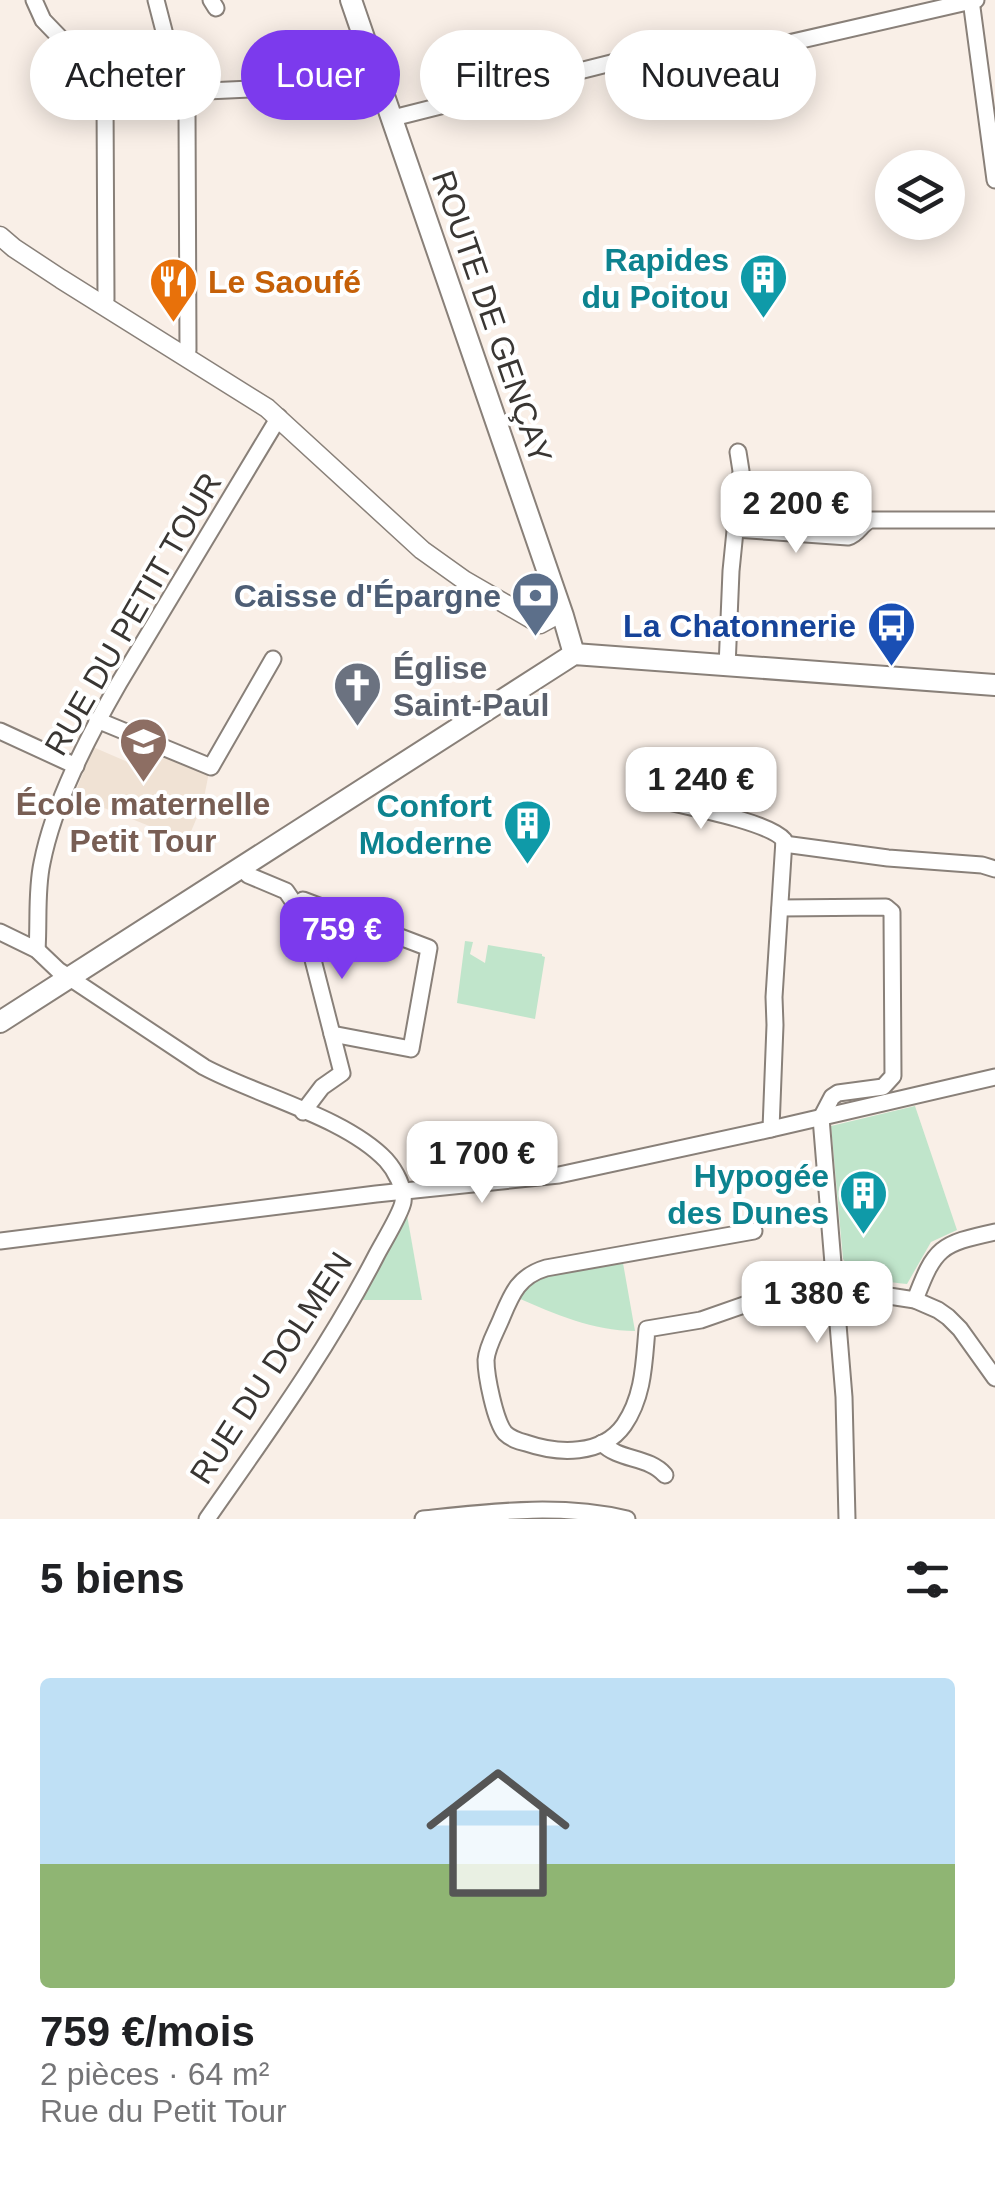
<!DOCTYPE html>
<html lang="fr">
<head>
<meta charset="utf-8">
<style>
	:root { --surface:#fff; --page:#f6f6f6; --text:#202124; --muted:#757577; --line:#e0e0e0; --accent:#7c3aed }
	body { margin:0; font-family:Helvetica,sans-serif; background:var(--page); color:var(--text); height:100vh; display:flex; flex-direction:column; font-size:38px; white-space:nowrap }
	* { box-sizing:border-box; margin:0 }
	p { font-size:32px; color:var(--muted) }
	.icon { flex:none; width:55px; height:55px; fill:none; stroke:currentColor; stroke-width:2; stroke-linecap:round; stroke-linejoin:round }
	.map { position:relative; height:1519px; overflow:hidden }
	.side { display:flex; flex-direction:column; background:var(--surface); flex:1 }
	.side>* { flex:none }
	.guide { position:absolute; left:30px; top:30px; width:935px; height:90px; display:flex; gap:20px }
	.fabs { position:absolute; left:875px; top:150px; display:grid; gap:20px }
	.fabs a { display:grid; place-items:center; width:90px; height:90px; border-radius:50%; background:var(--surface); box-shadow:0 5px 25px #0003; font-size:50px }
	.price { position:absolute; translate:-50% -85px; padding:0 22px; border-radius:20px; background:#fff; color:#222; font-size:32px; line-height:65px; filter:drop-shadow(0 2px 5px #0008) }
	.price::after { content:''; position:absolute; left:50%; top:60px; width:30px; height:22px; margin-left:-15px; background:inherit; clip-path:polygon(0 0,100% 0,50% 100%) }
	.price.current { background:var(--accent); color:#fff }
	ul { padding:0; list-style:none }
	li { display:grid; align-content:center; gap:20px; height:530px; padding:0 40px }
	li+li { border-top:2px solid var(--line) }
	li span { display:grid; place-items:center; height:310px; border-radius:10px; color:#555 }
	li>.icon { margin-inline-start:auto }
	span .icon { width:180px; height:180px; fill:#fffc; stroke-width:1 }
	li b { font-size:42px }
	h2 { display:flex; justify-content:space-between; align-items:center; height:120px; padding:0 40px; font-size:42px }
	.pill { padding:0 35px; border-radius:45px; background:var(--surface); box-shadow:0 5px 25px #0003; font-size:35px; line-height:90px }
	.pill.current { background:var(--accent); color:#fff }
	.map>svg:first-child { display:block }
	.built { fill:#f0e2d4 }
	.green { fill:#c0e5cb }
	.lines { fill:none; stroke-linecap:round; stroke-linejoin:round }
	.minor-casing { stroke:#898079; stroke-width:19 }
	.tertiary-casing { stroke:#898079; stroke-width:21 }
	.secondary-casing { stroke:#898079; stroke-width:24 }
	.minor { stroke:#fff; stroke-width:15 }
	.tertiary { stroke:#fff; stroke-width:18 }
	.secondary { stroke:#fff; stroke-width:20 }
	.labels { text-anchor:middle; stroke-width:8; stroke-linejoin:round; paint-order:stroke }
	.culture-label { font-size:32px; font-weight:bold; fill:#0d838f; stroke:#fff; text-anchor:end }
	.food-label { font-size:32px; font-weight:bold; fill:#c56008; stroke:#fff; text-anchor:start }
	.street-label { font-size:32px; fill:#393633; stroke:#fff }
	.service-label { font-size:32px; font-weight:bold; fill:#4e5e75; stroke:#fff; text-anchor:end }
	.transit-label { font-size:32px; font-weight:bold; fill:#164399; stroke:#fff; text-anchor:end }
	.worship-label { font-size:32px; font-weight:bold; fill:#5b616d; stroke:#fff; text-anchor:start }
	.education-label { font-size:32px; font-weight:bold; fill:#785e54; stroke:#fff }
</style>
</head>
<body>
<div class="map">
<svg width="995" height="1519" viewBox="0 0 995 1519">
	<rect width="100%" height="100%" fill="#f9efe7"/>
	<polygon class="built" points="93,747 137,766 146,747 209,772 203,803 187,841 74,796"/>
	<g class="green">
		<polygon points="465,941 473,942 470,954 485,963 488,945 542,954 542,956 545,957 535,1019 457,1003"/>
		<path d="M 915,1106 L 957,1230 L 931,1242 L 907,1284 C 881,1281 859,1281 843,1259 L 831,1126 Z"/>
		<polygon points="407,1215 422,1300 360,1300"/>
		<path d="M 623,1263 L 635,1331 C 593,1331 555,1314 518,1298 C 541,1266 588,1268 623,1263 Z"/>
	</g>
	<g class="lines">
		<defs>
			<g id="minor">
				<polyline points="34,0 43,20 98,77 105,97"/>
				<polyline points="156,0 171,58 185,92 274,88"/>
				<polyline points="211,0 216,8"/>
				<polyline points="971,0 995,180"/>
				<polyline points="393,118 631,58 745,53 976,0"/>
				<polyline points="104,304 106,299 105,97 185,92 187,110 188,350 185,355"/>
				<path d="M 735,529 L 848,537 C 859,534 861,523 871,520 L 995,520"/>
				<polyline points="727,667 731,571 741,471 738,452"/>
				<polyline points="97,720 211,767 273,659"/>
				<polyline points="0,731 76,766"/>
				<path d="M 639,795 C 668,803 768,820 784,840 L 774,997 L 775,1025 L 771,1129"/>
				<polyline points="784,844 888,858 982,865 995,869"/>
				<polyline points="241,866 248,875 286,891 301,913 342,1073 322,1087 303,1112"/>
				<polyline points="296,906 303,900 429,948 411,1049 332,1034"/>
				<polyline points="780,908 886,907 892,912 893,1076 883,1087 838,1093 832,1097 821,1118 844,1397 847,1519"/>
				<path d="M 0,932 L 37,950 L 58,970 L 204,1067 C 258,1096 345,1117 386,1160 C 395,1170 405,1188 403,1202 C 401,1214 382,1244 376,1256 C 328,1349 267,1433 207,1519"/>
				<path d="M 37,950 C 39,921 36,891 42,863 C 54,802 88,737 119,683 L 279,417"/>
				<path d="M 754,1231 L 546,1268 C 519,1276 512,1293 502,1317 C 497,1330 487,1346 486,1360 C 486,1376 495,1421 505,1433 C 511,1439 518,1441 526,1443 C 558,1454 602,1456 624,1425 C 644,1396 644,1362 647,1329 L 701,1320 L 767,1297 L 850,1292 L 889,1296 L 915,1300 L 938,1310 L 948,1317 L 960,1329 L 995,1378"/>
				<polyline points="0,1241 376,1194 559,1175 771,1129 995,1077"/>
				<path d="M 915,1300 C 935,1247 940,1244 995,1232"/>
				<path d="M 602,1443 C 619,1461 649,1456 665,1475"/>
				<path d="M 423,1519 C 491,1512 559,1503 627,1519"/>
			</g>
			<polyline id="tertiary" points="0,236 14,248 61,279 267,408 422,550 464,580 540,624 562,612"/>
			<g id="secondary">
				<polyline points="351,0 563,616 574,654"/>
				<polyline points="0,1022 574,654 995,685"/>
			</g>
		</defs>
		<use href="#minor" class="minor-casing"/>
		<use href="#tertiary" class="tertiary-casing"/>
		<use href="#secondary" class="secondary-casing"/>
		<use href="#minor" class="minor"/>
		<use href="#tertiary" class="tertiary"/>
		<use href="#secondary" class="secondary"/>
	</g>
	<defs>
		<symbol id="building-pin" viewBox="-11 -11 22 30"><path d="M0 17L-7.5 6A9.5 9.5 0 1 1 7.5 6Z" fill="#0f9aa8" stroke="#fff"/><path d="M-4-6H4V6H1V3H-1V6H-4ZM-2.5-4.3h1.7v1.8h-1.7ZM.8-4.3h1.7v1.8H.8ZM-2.5-1h1.7V.8h-1.7ZM.8-1h1.7V.8H.8Z" fill="#fff"/></symbol>
		<symbol id="restaurant-pin" viewBox="-11 -11 22 30"><path d="M0 17L-7.5 6A9.5 9.5 0 1 1 7.5 6Z" fill="#e8710a" stroke="#fff"/><path d="M-5-6h1v4h1v-4h1v4h1v-4h1v5L-1.5 .5V6h-2V.5L-5-1ZM5-6V6H3V1.5H1.5Q1.5-4 5-6Z" fill="#fff"/></symbol>
		<symbol id="bank-pin" viewBox="-11 -11 22 30"><path d="M0 17L-7.5 6A9.5 9.5 0 1 1 7.5 6Z" fill="#5c6f8a" stroke="#fff"/><path d="M-6-4H6V4H-6ZM0-2.3a2.3 2.3 0 1 0 0 4.6a2.3 2.3 0 1 0 0-4.6Z" fill="#fff"/></symbol>
		<symbol id="bus-pin" viewBox="-11 -11 22 30"><path d="M0 17L-7.5 6A9.5 9.5 0 1 1 7.5 6Z" fill="#1a4fb4" stroke="#fff"/><path d="M-5-6H5V4H4V6H2V4H-2V6H-4V4H-5ZM-3.5-4V0h7V-4ZM-3.5 1.2v1.5H-2V1.2ZM2 1.2v1.5H3.5V1.2Z" fill="#fff"/></symbol>
		<symbol id="church-pin" viewBox="-11 -11 22 30"><path d="M0 17L-7.5 6A9.5 9.5 0 1 1 7.5 6Z" fill="#6b7280" stroke="#fff"/><path d="M-1.2-6h2.4v3.5h3.3v2.4h-3.3V6h-2.4V-.1h-3.3v-2.4h3.3Z" fill="#fff"/></symbol>
		<symbol id="school-pin" viewBox="-11 -11 22 30"><path d="M0 17L-7.5 6A9.5 9.5 0 1 1 7.5 6Z" fill="#8d6e63" stroke="#fff"/><path d="M0-5L7-2L0 1L-7-2ZM-4 1L0 2.5L4 1V4Q0 6-4 4Z" fill="#fff"/></symbol>
	</defs>
	<g fill-rule="evenodd">
		<use href="#building-pin" x="736" y="250" width="55" height="75"/>
		<use href="#restaurant-pin" x="146" y="254" width="55" height="75"/>
		<use href="#bank-pin" x="508" y="568" width="55" height="75"/>
		<use href="#bus-pin" x="864" y="598" width="55" height="75"/>
		<use href="#church-pin" x="330" y="658" width="55" height="75"/>
		<use href="#school-pin" x="116" y="714" width="55" height="75"/>
		<use href="#building-pin" x="500" y="796" width="55" height="75"/>
		<use href="#building-pin" x="836" y="1166" width="55" height="75"/>
	</g>
	<g class="labels">
		<g class="culture-label">
			<text x="729" y="271">Rapides<tspan x="729" dy="37">du Poitou</tspan></text>
			<text x="492" y="817">Confort<tspan x="492" dy="37">Moderne</tspan></text>
			<text x="829" y="1187">Hypogée<tspan x="829" dy="37">des Dunes</tspan></text>
		</g>
		<g class="food-label">
			<text x="208" y="293">Le Saoufé</text>
		</g>
		<g class="street-label">
			<text transform="translate(492 317) rotate(71)" y="11">ROUTE DE GENÇAY</text>
			<text transform="translate(133 614) rotate(-60)" y="11">RUE DU PETIT TOUR</text>
			<text transform="translate(271 1368) rotate(-57)" y="11">RUE DU DOLMEN</text>
		</g>
		<g class="service-label">
			<text x="501" y="607">Caisse d'Épargne</text>
		</g>
		<g class="transit-label">
			<text x="856" y="637">La Chatonnerie</text>
		</g>
		<g class="worship-label">
			<text x="393" y="679">Église<tspan x="393" dy="37">Saint-Paul</tspan></text>
		</g>
		<g class="education-label">
			<text x="143" y="815">École maternelle<tspan x="143" dy="37">Petit Tour</tspan></text>
		</g>
	</g>
</svg>
<div class="fabs">
<a><svg class="icon" aria-label="layers" viewBox="0 0 24 24"><path d="M12 4l9 5-9 5-9-5zM3 14l9 5 9-5"/></svg></a>
</div>
<b class="price" style="left:796px;top:556px">2 200 €</b>
<b class="price" style="left:701px;top:832px">1 240 €</b>
<b class="price current" style="left:342px;top:982px">759 €</b>
<b class="price" style="left:482px;top:1206px">1 700 €</b>
<b class="price" style="left:817px;top:1346px">1 380 €</b>
<div class="guide">
<a class="pill">Acheter</a>
<a class="pill current">Louer</a>
<a class="pill">Filtres</a>
<a class="pill">Nouveau</a>
</div>
</div>
<section class="side">
<h2>5 biens<svg class="icon" aria-label="filters" viewBox="0 0 24 24"><path d="M4 7h16M4 17h16"/><circle cx="9" cy="7" r="2"/><circle cx="15" cy="17" r="2"/></svg></h2>
<ul>
<li><span style="background:linear-gradient(#bfe0f5 60%,#8fb573 0)"><svg class="icon" aria-label="home" viewBox="0 0 24 24"><path d="M3 11l9-7 9 7M6 9v11h12V9"/></svg></span><div><b>759 €/mois</b><p>2 pièces · 64 m²</p><p>Rue du Petit Tour</p></div></li>
</ul>
</section>
</body>
</html>
